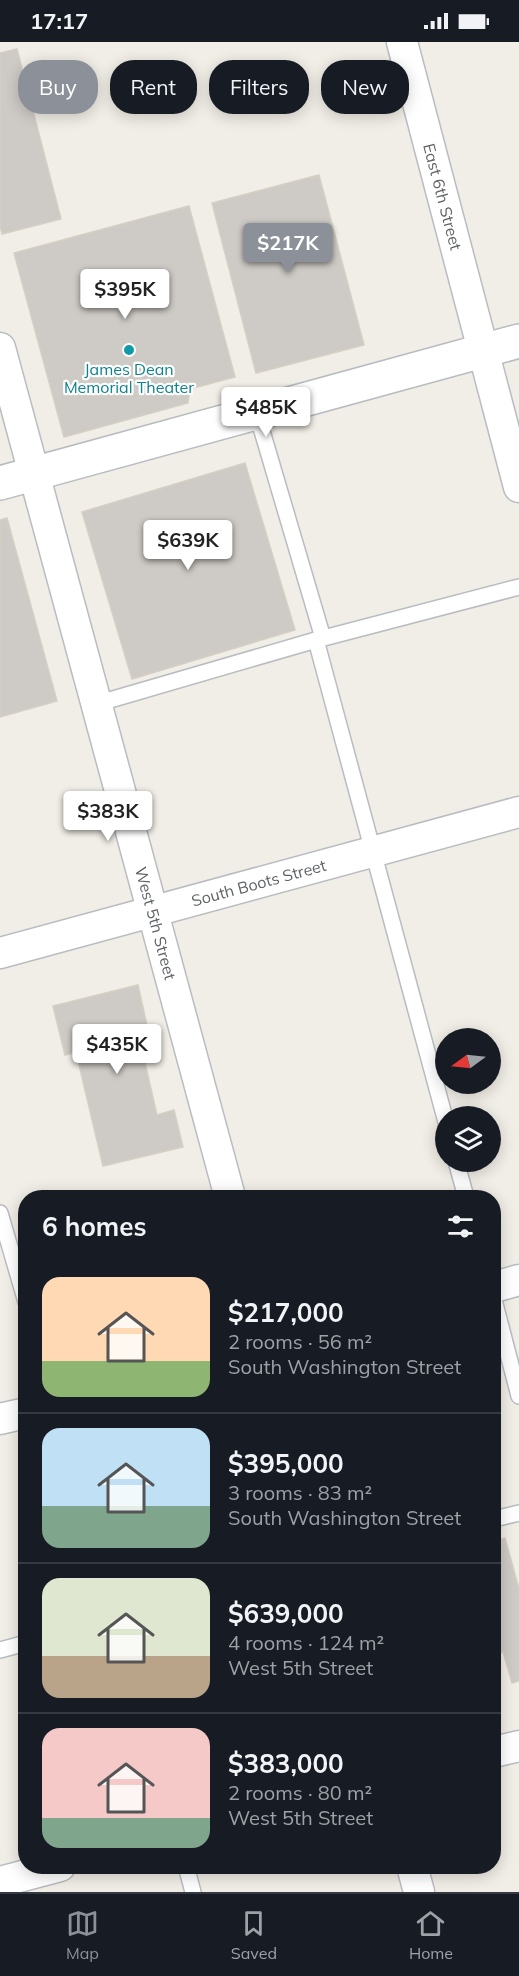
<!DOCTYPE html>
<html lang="en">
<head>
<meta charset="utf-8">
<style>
	:root { --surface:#171b24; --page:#242831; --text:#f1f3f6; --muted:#9ea1a6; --line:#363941; --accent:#8c9099 }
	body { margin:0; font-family:Mulish,sans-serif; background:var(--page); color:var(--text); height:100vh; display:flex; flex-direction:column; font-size:22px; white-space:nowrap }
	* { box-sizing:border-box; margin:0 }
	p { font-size:20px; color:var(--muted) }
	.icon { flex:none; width:33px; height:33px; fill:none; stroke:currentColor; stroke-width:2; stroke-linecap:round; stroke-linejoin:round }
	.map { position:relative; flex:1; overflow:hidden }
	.details { position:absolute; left:18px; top:1148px; width:483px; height:684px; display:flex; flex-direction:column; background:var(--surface); border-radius:24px; box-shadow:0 3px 15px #0003 }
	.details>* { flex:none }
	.guide { position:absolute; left:18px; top:18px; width:483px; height:54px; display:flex; gap:12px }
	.needle { width:39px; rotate:255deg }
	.controls { position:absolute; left:435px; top:986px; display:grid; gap:12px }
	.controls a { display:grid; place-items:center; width:66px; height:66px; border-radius:50%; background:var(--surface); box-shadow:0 3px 15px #0003; font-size:30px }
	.price { position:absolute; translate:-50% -51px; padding:0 14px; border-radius:6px; background:#fff; color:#222; font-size:20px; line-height:39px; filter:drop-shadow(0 2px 3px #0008) }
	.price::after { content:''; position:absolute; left:50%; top:36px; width:18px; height:14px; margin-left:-9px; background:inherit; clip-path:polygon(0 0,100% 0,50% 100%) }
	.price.on { background:var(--accent); color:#fff }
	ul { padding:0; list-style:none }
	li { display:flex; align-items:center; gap:18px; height:150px; padding:0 24px }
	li+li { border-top:2px solid var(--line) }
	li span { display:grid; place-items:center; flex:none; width:168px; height:120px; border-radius:18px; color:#555 }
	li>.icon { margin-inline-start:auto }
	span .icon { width:72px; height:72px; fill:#fffc; stroke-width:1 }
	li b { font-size:26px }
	h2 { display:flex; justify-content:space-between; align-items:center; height:72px; padding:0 24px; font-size:26px }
	.pill { padding:0 21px; border-radius:24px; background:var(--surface); box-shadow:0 3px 15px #0003; font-size:21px; line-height:54px }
	.pill.on { background:var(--accent); color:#fff }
	.status { display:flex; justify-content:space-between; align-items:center; height:42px; padding:0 30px; background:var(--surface); direction:ltr }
	.status svg { height:16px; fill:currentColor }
	.menu { display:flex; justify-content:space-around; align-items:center; height:84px; border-top:2px solid var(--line); background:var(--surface); font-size:16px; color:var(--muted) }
	.menu a { display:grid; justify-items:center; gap:3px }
	.menu .on { color:var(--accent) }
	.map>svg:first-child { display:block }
	.building { fill:#cecac5; stroke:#d5cfc4; stroke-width:1.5 }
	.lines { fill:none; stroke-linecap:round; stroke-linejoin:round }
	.lane-casing { stroke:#b9bcc0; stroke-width:18 }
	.street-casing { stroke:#b9bcc0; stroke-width:33 }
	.secondary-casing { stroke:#b8bbc0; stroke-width:36 }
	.lane { stroke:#fff; stroke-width:15 }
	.street { stroke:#fff; stroke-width:30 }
	.secondary { stroke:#fff; stroke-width:33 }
	.culture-dot { fill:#0f9aa8; stroke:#fff; stroke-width:2 }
	.labels { text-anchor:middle; stroke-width:4.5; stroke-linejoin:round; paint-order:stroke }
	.street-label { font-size:16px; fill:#5e6267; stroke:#fff }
	.culture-label { font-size:16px; fill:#0d838f; stroke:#fff }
</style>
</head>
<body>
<div class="status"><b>17:17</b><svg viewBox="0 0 49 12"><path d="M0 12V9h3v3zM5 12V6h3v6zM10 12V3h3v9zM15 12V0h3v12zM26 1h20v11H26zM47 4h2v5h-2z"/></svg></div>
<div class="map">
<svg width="519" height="1850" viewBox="0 0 519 1850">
	<rect width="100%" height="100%" fill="#f0eee6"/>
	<g class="building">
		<polygon points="17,7 61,177 2,192 0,183 0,11"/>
		<polygon points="319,133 364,303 256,331 212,161"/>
		<polygon points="189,164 235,335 190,347 188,361 64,395 14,211"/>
		<polygon points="245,421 295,588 132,637 82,470"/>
		<polygon points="7,476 57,659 0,675 0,478"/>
		<polygon points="138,943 148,988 138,990 157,1073 174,1068 183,1105 103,1124 76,1010 65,1013 53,964"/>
		<polygon points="505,1496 519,1547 519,1639 512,1641 503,1610 494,1613 494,1499"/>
	</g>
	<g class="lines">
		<defs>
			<g id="lane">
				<polyline points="257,372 323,596"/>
				<polyline points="316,598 446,1080"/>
				<polyline points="96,662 316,598 519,545"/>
				<polyline points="456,1119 466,1155"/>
				<polyline points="0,1171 26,1260"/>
				<polyline points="494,1258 519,1354"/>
				<polyline points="494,1477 519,1471"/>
				<polyline points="0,1608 26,1601"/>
				<polyline points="186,1824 193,1850"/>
			</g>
			<g id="street">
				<path id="s1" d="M 402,0 L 519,445"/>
				<path id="s2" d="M 0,306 L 230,1155"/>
				<path id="s3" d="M 0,911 L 519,770"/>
				<polyline points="494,1245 519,1238"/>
				<polyline points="0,1377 26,1371"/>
				<polyline points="494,1710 519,1704"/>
				<polyline points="412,1824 419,1850"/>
				<polyline points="0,1840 60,1824"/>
			</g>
			<polyline id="secondary" points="0,441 519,299"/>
		</defs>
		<use href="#lane" class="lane-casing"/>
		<use href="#street" class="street-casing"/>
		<use href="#secondary" class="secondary-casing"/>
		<use href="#lane" class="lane"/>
		<use href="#street" class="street"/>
		<use href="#secondary" class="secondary"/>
	</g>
	<circle class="culture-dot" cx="129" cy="308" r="6"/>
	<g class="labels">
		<g class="street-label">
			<text dy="6" stroke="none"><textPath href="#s1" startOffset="160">East 6th Street</textPath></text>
			<text dy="6" stroke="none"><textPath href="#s3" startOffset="268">South Boots Street</textPath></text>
			<text dy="6" stroke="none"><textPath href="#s2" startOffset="596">West 5th Street</textPath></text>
		</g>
		<g class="culture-label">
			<text x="129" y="333">James Dean<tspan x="129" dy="18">Memorial Theater</tspan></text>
		</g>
	</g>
</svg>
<div class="controls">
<a><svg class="needle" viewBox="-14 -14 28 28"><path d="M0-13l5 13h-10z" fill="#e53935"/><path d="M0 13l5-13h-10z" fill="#9ea1a6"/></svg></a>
<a><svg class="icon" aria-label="layers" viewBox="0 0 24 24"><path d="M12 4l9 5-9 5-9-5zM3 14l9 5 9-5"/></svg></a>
</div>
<b class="price on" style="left:288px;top:232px">$217K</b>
<b class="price" style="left:125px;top:278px">$395K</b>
<b class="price" style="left:266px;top:396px">$485K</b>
<b class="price" style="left:188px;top:529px">$639K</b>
<b class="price" style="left:108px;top:800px">$383K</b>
<b class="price" style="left:117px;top:1033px">$435K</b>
<div class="guide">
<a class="pill on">Buy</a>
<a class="pill">Rent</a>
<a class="pill">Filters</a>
<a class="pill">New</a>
</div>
<section class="details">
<h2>6 homes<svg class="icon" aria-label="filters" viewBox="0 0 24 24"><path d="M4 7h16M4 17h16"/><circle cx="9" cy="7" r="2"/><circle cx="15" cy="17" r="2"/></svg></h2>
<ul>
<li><span style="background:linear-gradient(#ffd9b3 70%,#8fb573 0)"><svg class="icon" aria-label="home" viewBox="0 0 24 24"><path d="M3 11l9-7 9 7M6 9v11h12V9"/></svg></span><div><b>$217,000</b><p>2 rooms · 56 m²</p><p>South Washington Street</p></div></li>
<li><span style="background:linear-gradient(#bfe0f5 65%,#7fa58c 0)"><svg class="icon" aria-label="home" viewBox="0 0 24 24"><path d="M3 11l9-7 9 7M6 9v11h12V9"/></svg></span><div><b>$395,000</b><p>3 rooms · 83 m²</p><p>South Washington Street</p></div></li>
<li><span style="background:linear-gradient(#dfe7d0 65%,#b9a48a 0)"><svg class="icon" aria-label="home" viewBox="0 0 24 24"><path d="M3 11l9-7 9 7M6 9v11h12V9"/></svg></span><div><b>$639,000</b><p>4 rooms · 124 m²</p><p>West 5th Street</p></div></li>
<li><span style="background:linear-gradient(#f6c9c9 75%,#7fa58c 0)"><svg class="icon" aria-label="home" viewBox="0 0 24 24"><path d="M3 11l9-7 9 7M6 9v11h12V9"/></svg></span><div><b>$383,000</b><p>2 rooms · 80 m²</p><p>West 5th Street</p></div></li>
</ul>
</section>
</div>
<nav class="menu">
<a class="on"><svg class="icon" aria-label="map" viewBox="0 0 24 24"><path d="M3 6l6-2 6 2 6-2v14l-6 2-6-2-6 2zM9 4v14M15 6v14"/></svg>Map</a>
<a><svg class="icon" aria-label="saved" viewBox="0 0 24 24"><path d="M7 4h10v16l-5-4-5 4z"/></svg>Saved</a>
<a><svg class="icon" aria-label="home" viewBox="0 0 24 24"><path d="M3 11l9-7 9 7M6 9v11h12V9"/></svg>Home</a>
</nav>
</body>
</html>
